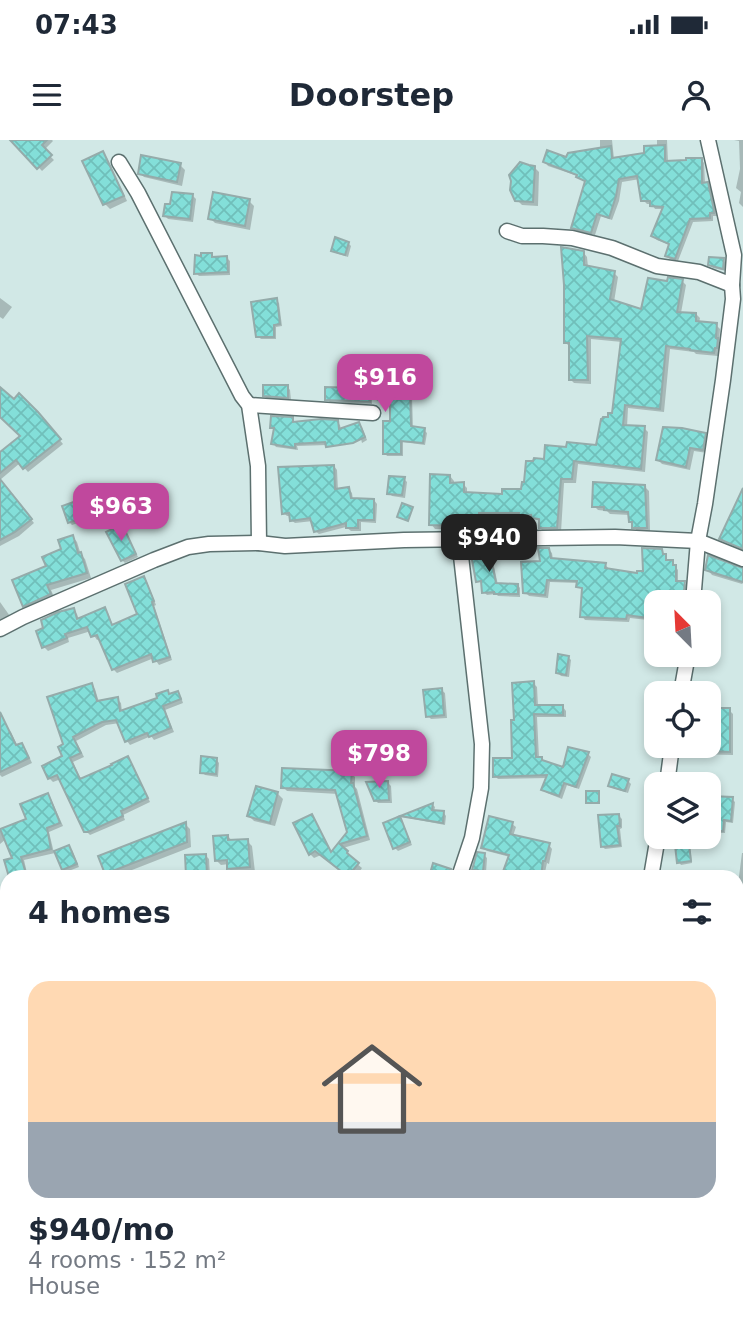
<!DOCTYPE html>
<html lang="en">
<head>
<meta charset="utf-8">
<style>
	:root { --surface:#fff; --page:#f2f2f3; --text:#1f2937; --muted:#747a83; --accent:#c0489d }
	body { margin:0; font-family:"DejaVu Sans",sans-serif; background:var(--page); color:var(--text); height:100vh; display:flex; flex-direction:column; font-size:26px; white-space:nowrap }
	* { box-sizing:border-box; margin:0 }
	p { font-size:23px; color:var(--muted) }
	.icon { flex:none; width:38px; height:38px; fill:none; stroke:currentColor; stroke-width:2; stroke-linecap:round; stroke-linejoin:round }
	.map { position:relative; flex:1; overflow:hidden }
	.side { position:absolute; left:0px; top:730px; width:744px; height:471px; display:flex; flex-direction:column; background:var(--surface); border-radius:21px 21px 0 0; box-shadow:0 4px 10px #0003 }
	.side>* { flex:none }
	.needle { width:46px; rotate:336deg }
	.fabs { position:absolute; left:644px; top:450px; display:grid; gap:14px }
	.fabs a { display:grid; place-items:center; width:77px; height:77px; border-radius:14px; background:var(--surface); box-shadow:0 4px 10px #0003; font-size:35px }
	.price { position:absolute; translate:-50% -60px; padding:0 16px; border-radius:14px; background:var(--accent); color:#fff; font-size:23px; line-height:46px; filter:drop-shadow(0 2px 4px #0008) }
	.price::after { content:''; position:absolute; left:50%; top:42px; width:21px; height:16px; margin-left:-10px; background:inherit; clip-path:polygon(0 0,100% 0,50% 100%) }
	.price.current { background:#222; color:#fff }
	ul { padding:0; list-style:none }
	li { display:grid; align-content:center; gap:14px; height:371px; padding:0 28px }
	li span { display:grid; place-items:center; height:217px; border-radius:21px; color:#555 }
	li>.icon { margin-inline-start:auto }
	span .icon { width:126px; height:126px; fill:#fffc; stroke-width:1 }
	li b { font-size:30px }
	h2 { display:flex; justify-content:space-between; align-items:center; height:84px; padding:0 28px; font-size:30px }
	.status { display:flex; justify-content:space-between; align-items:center; height:49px; padding:0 35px; background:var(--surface); direction:ltr }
	.status svg { height:19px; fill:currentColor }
	header { display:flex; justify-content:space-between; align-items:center; height:91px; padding:0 28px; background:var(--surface); font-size:32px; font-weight:600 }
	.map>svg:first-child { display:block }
	.shadow { fill:#0003 }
	.building { fill:url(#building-cross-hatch); stroke:#95abaa; stroke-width:2 }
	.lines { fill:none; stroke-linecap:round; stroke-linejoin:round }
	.minor-casing { stroke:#5c706f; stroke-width:17 }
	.minor { stroke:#fff; stroke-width:14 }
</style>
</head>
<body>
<div class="status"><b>07:43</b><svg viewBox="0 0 49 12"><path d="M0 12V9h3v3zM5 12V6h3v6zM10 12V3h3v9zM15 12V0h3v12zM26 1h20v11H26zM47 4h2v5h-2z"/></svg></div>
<header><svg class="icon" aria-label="menu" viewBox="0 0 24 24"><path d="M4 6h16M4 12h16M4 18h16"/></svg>Doorstep<svg class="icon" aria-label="person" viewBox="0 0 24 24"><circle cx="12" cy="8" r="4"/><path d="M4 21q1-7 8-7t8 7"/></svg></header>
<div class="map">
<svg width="743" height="1200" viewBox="0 0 743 1200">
	<defs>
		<pattern id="building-cross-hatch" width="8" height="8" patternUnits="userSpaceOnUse" patternTransform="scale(1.75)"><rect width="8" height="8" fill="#83dfd9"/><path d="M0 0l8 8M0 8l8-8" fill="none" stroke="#70bfba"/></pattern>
	</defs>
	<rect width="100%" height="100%" fill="#d1e8e6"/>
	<g class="shadow">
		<polygon points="13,0 52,0 53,1 44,10 54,20 42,31"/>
		<polygon points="600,0 612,0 614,19 646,14 657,7 657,0 667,0 668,22 701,19 704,23 705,44 707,44 711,48 717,76 713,76 713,81 693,82 678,121 670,119 667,116 670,105 657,100 653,96 664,69 655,69 652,64 647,64 643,60 640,39 622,42 619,61 612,80 601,76 595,95 577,91 573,88 586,42 578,36 548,26 545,22 567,20 600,8"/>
		<polygon points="734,0 743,0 743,67 739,63 741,52 736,48 740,29 739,1"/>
		<polygon points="102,13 107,18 127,61 110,69 105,64"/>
		<polygon points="180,25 185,30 182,46 144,37 139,32"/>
		<polygon points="534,27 539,32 538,66 522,65 517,60"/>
		<polygon points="193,56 196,59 193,82 168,79 165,76"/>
		<polygon points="249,61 254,66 250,90 215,83 210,78"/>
		<polygon points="348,103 351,106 348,117 336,113 333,110"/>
		<polygon points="583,112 587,117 588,127 614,133 618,137 614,162 643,171 668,143 682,141 686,145 681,173 696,174 700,178 699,183 716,185 720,189 719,202 722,204 721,211 718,211 718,216 696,214 694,212 670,209 664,272 628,268 627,287 644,288 648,292 645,332 578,324 576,343 564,343 561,392 544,392 540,388 541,382 535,379 524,381 519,376 483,377 481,388 462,385 463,389 435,389 431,384 450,336 454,341 454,345 463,344 467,348 467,354 504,356 523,351 545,321 567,308 597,307 613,275 622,202 591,199 591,244 574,243 570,239 570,207 565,202"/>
		<polygon points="211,115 215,119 227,118 230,121 230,135 199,136 196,133"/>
		<polygon points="723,120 726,123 726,131 713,128 710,125"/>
		<polygon points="0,158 12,167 3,179 0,177"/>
		<polygon points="276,160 279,163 282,186 276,187 276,199 261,199 258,196"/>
		<polygon points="287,246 290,250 291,260 268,259 264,256"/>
		<polygon points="0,249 14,261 42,279 63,304 28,332 20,323 0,340 0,319 22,296 0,274"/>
		<polygon points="395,252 410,252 412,255 413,289 424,290 427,293 425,305 403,302 403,316 387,316 385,313 392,282 392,264 372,259 372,264 330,262 327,260"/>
		<polygon points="292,279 296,283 337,282 340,285 341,290 358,284 362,287 367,300 362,303 361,299 327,305 297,306 298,310 276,307 273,303 275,291 272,288"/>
		<polygon points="705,294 709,299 707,313 694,311 690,330 662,324 658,320"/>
		<polygon points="334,326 337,330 338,351 349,349 352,353 353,360 374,360 377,364 376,383 361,382 361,391 351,391 346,387 319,394 315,391 313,381 295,383 291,380 291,376 287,376 284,373"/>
		<polygon points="404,339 407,342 405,358 392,356 389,353"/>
		<polygon points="0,341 34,383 19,396 0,406"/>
		<polygon points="644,346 649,351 650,391 638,392 630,382 630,375 610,374 607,371 598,370 594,366"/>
		<polygon points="90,358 93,361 98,376 72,385 69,382"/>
		<polygon points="124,389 138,417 125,423 122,420"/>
		<polygon points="73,397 77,402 81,415 85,419 91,438 51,450 55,459 29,470 24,466 48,427"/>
		<polygon points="548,409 552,413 553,420 605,424 608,428 608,430 639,435 645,433 661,411 669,422 672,422 678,430 678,443 684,443 688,446 686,462 656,462 656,481 630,478 629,482 585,480 582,476 584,450 578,446 578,443 550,442 548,458 529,456 525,452"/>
		<polygon points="488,410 491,413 498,445 518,445 520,448 520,457 498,456 496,454 487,455 484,452 483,443 478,441"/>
		<polygon points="707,429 743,429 743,443 742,444 712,435"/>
		<polygon points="143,438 147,442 156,465 154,466 172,520 159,525 154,518 117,533 113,529 101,498 97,500 91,491 68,498 69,502 48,511 44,507 73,470 77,474 79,480 104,469 108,473 113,486 140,475"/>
		<polygon points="0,462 12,479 0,486"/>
		<polygon points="568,517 571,520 569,537 561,536 558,533"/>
		<polygon points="533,543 537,547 538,566 563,567 566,571 566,577 537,577 539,618 564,629 588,614 591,617 579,649 567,645 562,659 547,653 543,650 548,638 498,639 495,636 514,619 516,582"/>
		<polygon points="91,545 95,549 99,562 117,559 121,563 122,572 159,559 167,552 171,555 177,553 181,557 183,563 165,570 174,592 154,600 151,596 130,605 127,601 120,583 106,585 76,601 84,617 73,622 81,640 128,618 131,622 150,662 123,675 125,680 90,695 86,691 61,639 53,642 49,638 44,627 64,617 65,605"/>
		<polygon points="441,550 445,553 447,578 431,579 428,576"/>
		<polygon points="729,570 733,574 733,615 694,614 690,610 690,606 709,606 709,571"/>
		<polygon points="6,587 11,592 18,607 21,605 26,610 32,623 2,637 0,635 0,590"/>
		<polygon points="216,619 219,623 218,637 205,635 202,632"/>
		<polygon points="351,633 355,637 355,647 357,649 370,700 343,708 351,716 350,718 362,728 356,737 349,737 321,715 314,718 310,714 311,676 315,680 332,713 349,693 338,654 287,651 283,647"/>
		<polygon points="628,641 631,644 628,653 613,648 610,645"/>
		<polygon points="388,643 391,646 392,663 378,663 375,660"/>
		<polygon points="257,648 278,654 283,659 275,686 254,681 249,676"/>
		<polygon points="709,650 714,650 717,653 716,658 732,659 735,662 733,683 726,682 725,693 713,693 711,701 689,698 692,723 681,725 679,722 675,696 709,696"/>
		<polygon points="47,655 51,659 63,686 49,692 54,713 69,707 72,710 79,727 66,732 55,713 24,720 28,737 11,737 14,719 6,699 0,704 0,691 28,679"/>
		<polygon points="433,665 435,667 434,672 444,673 446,676 445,685 403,677"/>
		<polygon points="619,676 622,679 622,688 620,689 622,707 605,709 602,706"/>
		<polygon points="399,678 402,682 412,705 398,711 395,708"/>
		<polygon points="185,684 190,689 191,707 114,737 110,737 106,733"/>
		<polygon points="512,684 516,687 513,696 549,705 552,709 549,724 547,723 544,737 503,737 510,717 487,711 483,707"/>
		<polygon points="228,696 233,702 247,701 252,706 255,732 234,734 229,729 229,724 221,725 216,720"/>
		<polygon points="742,713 743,713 743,757 739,753 740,746 738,744"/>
		<polygon points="484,715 487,718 486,733 477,732 474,729"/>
		<polygon points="206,716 209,719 210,737 189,737 188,735"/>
		<polygon points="0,754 7,763 7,781 5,783 0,777"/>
		<polygon points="737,779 743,779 743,793 737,792"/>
		<polygon points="7,822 7,896 0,901 0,828"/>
		<polygon points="737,829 743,830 743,849 737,848"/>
		<polygon points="737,872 743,872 742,901 737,901"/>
		<polygon points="7,916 7,964 0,967 0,919"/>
		<rect x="737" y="974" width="6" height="59"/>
		<polygon points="737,1088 743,1089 743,1161 739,1159 740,1143 737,1143"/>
		<polygon points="2,1176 7,1181 7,1194 18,1194 12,1200 0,1200 0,1178"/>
		<polygon points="115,1194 137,1194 132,1200 122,1200"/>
		<polygon points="241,1194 250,1194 253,1199 261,1197 264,1200 227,1200 238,1197 237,1195"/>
		<polygon points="209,1197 211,1200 192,1200"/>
		<polygon points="591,1197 638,1198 640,1200 591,1200"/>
	</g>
	<g class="building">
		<polygon points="10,0 47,0 42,5 52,15 37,29"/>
		<polygon points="665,5 665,21 686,20 686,18 702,18 702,43 708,42 714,70 714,73 710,73 710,78 690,79 675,119 665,116 669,104 651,96 663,67 650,66 650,61 641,61 637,36 619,39 616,56 609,78 597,74 591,93 571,88 585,41 576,37 577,35 543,22 547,10 566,17 568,13 611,6 612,18 644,13 644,6"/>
		<polygon points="103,11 124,56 103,65 82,21"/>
		<polygon points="141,15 181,23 177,42 138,34"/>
		<polygon points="520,22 529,25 535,26 533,62 515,61 510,50 511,41 509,35"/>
		<polygon points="172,52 193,54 190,79 163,76 165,64 170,64"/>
		<polygon points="213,52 250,59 245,86 208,79"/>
		<polygon points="335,97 349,102 345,115 331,111"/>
		<polygon points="561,107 584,111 584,125 615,131 610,159 641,169 648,138 667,141 668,137 683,139 677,172 696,173 696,181 717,183 716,198 718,198 717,208 715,208 714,213 690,210 690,209 666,206 660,269 625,265 623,285 645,286 641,329 574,321 572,339 561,339 557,388 539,388 539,379 532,378 531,375 518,378 519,373 479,373 478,385 459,382 460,386 429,385 430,334 450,335 450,343 464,342 464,352 502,354 502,349 521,349 522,342 524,342 526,321 533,321 534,318 544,319 545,305 566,307 567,302 596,305 601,279 602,279 603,277 608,277 608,273 612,273 621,199 587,196 588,240 569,240 569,203 564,203 564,145"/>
		<polygon points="201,113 212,113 212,117 227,116 228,132 194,134 195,115 201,116"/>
		<polygon points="709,117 724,118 723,129 708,125"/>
		<polygon points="277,158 280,184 274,185 274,197 256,197 251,162"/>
		<polygon points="263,245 288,245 288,258 263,256"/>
		<polygon points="361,245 375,247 376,246 395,251 410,250 411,286 425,288 423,303 401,301 401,314 383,314 383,281 390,281 390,263 370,257 370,262 325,260 325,247 361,248"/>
		<polygon points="0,247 14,259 19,253 38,272 61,299 23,329 16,320 0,333 0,312 20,296 0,277"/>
		<polygon points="271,276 293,277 293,282 321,279 338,280 339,289 359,282 365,297 353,303 326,307 325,302 295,304 295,308 271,304 274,288 270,288"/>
		<polygon points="663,287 682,288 706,293 703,310 690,308 686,327 656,320"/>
		<polygon points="334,325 335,349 349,347 351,358 374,359 374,380 358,380 358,388 346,388 346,383 314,392 310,378 290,381 289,373 282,374 278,327"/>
		<polygon points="389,336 405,337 402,355 387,354"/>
		<polygon points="0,339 32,379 15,392 0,400"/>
		<polygon points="593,342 645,345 647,388 632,388 632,382 629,382 628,372 604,370 604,367 592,367"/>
		<polygon points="743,348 743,409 719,399"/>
		<polygon points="90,356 96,373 68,383 62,366"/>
		<polygon points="402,363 413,367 408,381 397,377"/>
		<polygon points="122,384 136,414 121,421 106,392"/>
		<polygon points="73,395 78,413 81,412 87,433 47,445 51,454 23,467 12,440 46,426 42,417 61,409 58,400"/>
		<polygon points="489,408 496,443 518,444 518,454 494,454 494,452 482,453 481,441 476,442 470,409"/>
		<polygon points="538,408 549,408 551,418 606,423 605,428 637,433 637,431 643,431 642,408 662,409 663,414 666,414 666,420 673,420 673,425 676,425 676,441 685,441 683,462 656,462 656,479 627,475 626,479 580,477 582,448 576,447 577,441 547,440 545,455 523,453 521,422 540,421"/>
		<polygon points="708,415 743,428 743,442 705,430"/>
		<polygon points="144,436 154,461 152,462 170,517 153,522 151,514 112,530 97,495 91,497 87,487 65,494 67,498 42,508 36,491 43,488 41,480 58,472 74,468 77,479 105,467 112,485 137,474 125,444"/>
		<polygon points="558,514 569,516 566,535 556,533"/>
		<polygon points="534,541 535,565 563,565 563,575 534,574 536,617 542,617 542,620 563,627 568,607 589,612 576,647 564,643 559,656 541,650 547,635 493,637 493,618 512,618 511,580 514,580 512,543"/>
		<polygon points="92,543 97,561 118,557 120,571 157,558 156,554 168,550 169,554 178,551 181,559 163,566 171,588 149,597 147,593 125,602 116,580 102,582 73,597 81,613 70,618 80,639 112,625 111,624 128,616 148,658 121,671 123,676 88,692 84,692 57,635 48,639 42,626 62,616 58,607 63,604 47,557"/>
		<polygon points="442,548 444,575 426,577 423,550"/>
		<polygon points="714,568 730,568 730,612 709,611 709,575 713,575"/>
		<polygon points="0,572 16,605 22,603 29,618 0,632"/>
		<polygon points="201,616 217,618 216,634 200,633"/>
		<polygon points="282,628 352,631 351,643 353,643 367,696 340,704 348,711 347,713 359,723 349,735 346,735 315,711 309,715 293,683 312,674 331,712 347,692 335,650 281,648"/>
		<polygon points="612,634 629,639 625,651 608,646"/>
		<polygon points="388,641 389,660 374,661 366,642"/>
		<polygon points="256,646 278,652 270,683 247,676"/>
		<rect x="586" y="651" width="13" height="12"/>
		<polygon points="48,653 60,683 47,688 51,709 21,717 27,737 9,737 4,720 12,718 0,689 26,679 20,664"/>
		<polygon points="709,656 733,657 731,681 724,680 723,691 709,691"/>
		<polygon points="433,663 432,670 444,671 443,683 400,676"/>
		<polygon points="619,674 620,686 617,686 620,705 601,707 598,675"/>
		<polygon points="400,676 410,702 393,709 383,683"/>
		<polygon points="489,676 513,682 510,694 550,703 545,721 543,721 541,737 501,737 509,715 481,708"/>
		<polygon points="186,682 187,702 105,734 98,716"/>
		<polygon points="228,695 228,700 248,699 250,727 227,729 227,720 215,721 213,696"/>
		<polygon points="674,696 688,696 691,721 677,723"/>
		<polygon points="69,705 77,724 62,730 54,711"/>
		<polygon points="477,712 485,713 483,731 472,730"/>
		<polygon points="206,714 207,735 186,736 185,715"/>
		<polygon points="433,723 451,729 450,737 429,737"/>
	</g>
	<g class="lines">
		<defs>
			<g id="minor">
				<polyline points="119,22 138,53 242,256 249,265 258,326 259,403"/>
				<polyline points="507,91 522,96 543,96 572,98 612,108 657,126 699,132 732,145"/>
				<polyline points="249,265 373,273"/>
				<polyline points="693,462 698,401 705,364 723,240 733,159 732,145 734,115 708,0"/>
				<polyline points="0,489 23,477 154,420 188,407 209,404 259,403 285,406 404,400 615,397 698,401 743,419"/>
				<polyline points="681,553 688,514"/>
				<polyline points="667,644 672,606"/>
				<polyline points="459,737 472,698 481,648 482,604 459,398"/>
				<polyline points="651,737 658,696"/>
				<polyline points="737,763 743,764"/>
				<polyline points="0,908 7,903"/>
				<polyline points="0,1078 7,1074"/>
				<polyline points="737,1176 743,1176"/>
				<polyline points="178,1200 178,1194"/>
				<polyline points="363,1200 394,1194"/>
				<polyline points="572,1200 573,1194"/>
			</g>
		</defs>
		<use href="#minor" class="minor-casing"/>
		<use href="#minor" class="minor"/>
	</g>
</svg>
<div class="fabs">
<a><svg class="needle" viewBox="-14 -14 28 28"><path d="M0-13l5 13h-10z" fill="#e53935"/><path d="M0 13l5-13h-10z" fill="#747a83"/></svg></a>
<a><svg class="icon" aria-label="locate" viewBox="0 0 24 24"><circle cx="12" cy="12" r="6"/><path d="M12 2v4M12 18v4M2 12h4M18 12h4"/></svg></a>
<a><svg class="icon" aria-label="layers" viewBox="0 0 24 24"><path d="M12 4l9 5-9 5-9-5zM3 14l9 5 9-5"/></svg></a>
</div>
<b class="price" style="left:385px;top:274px">$916</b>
<b class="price" style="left:121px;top:403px">$963</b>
<b class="price current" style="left:489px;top:434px">$940</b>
<b class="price" style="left:379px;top:650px">$798</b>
<section class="side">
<h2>4 homes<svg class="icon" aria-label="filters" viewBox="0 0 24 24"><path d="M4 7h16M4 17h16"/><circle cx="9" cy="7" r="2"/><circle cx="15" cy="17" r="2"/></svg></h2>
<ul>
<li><span style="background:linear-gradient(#ffd9b3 65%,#9aa5b1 0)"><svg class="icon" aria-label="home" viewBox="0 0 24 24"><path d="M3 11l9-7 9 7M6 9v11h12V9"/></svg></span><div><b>$940/mo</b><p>4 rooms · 152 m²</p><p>House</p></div></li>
</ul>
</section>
</div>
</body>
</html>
